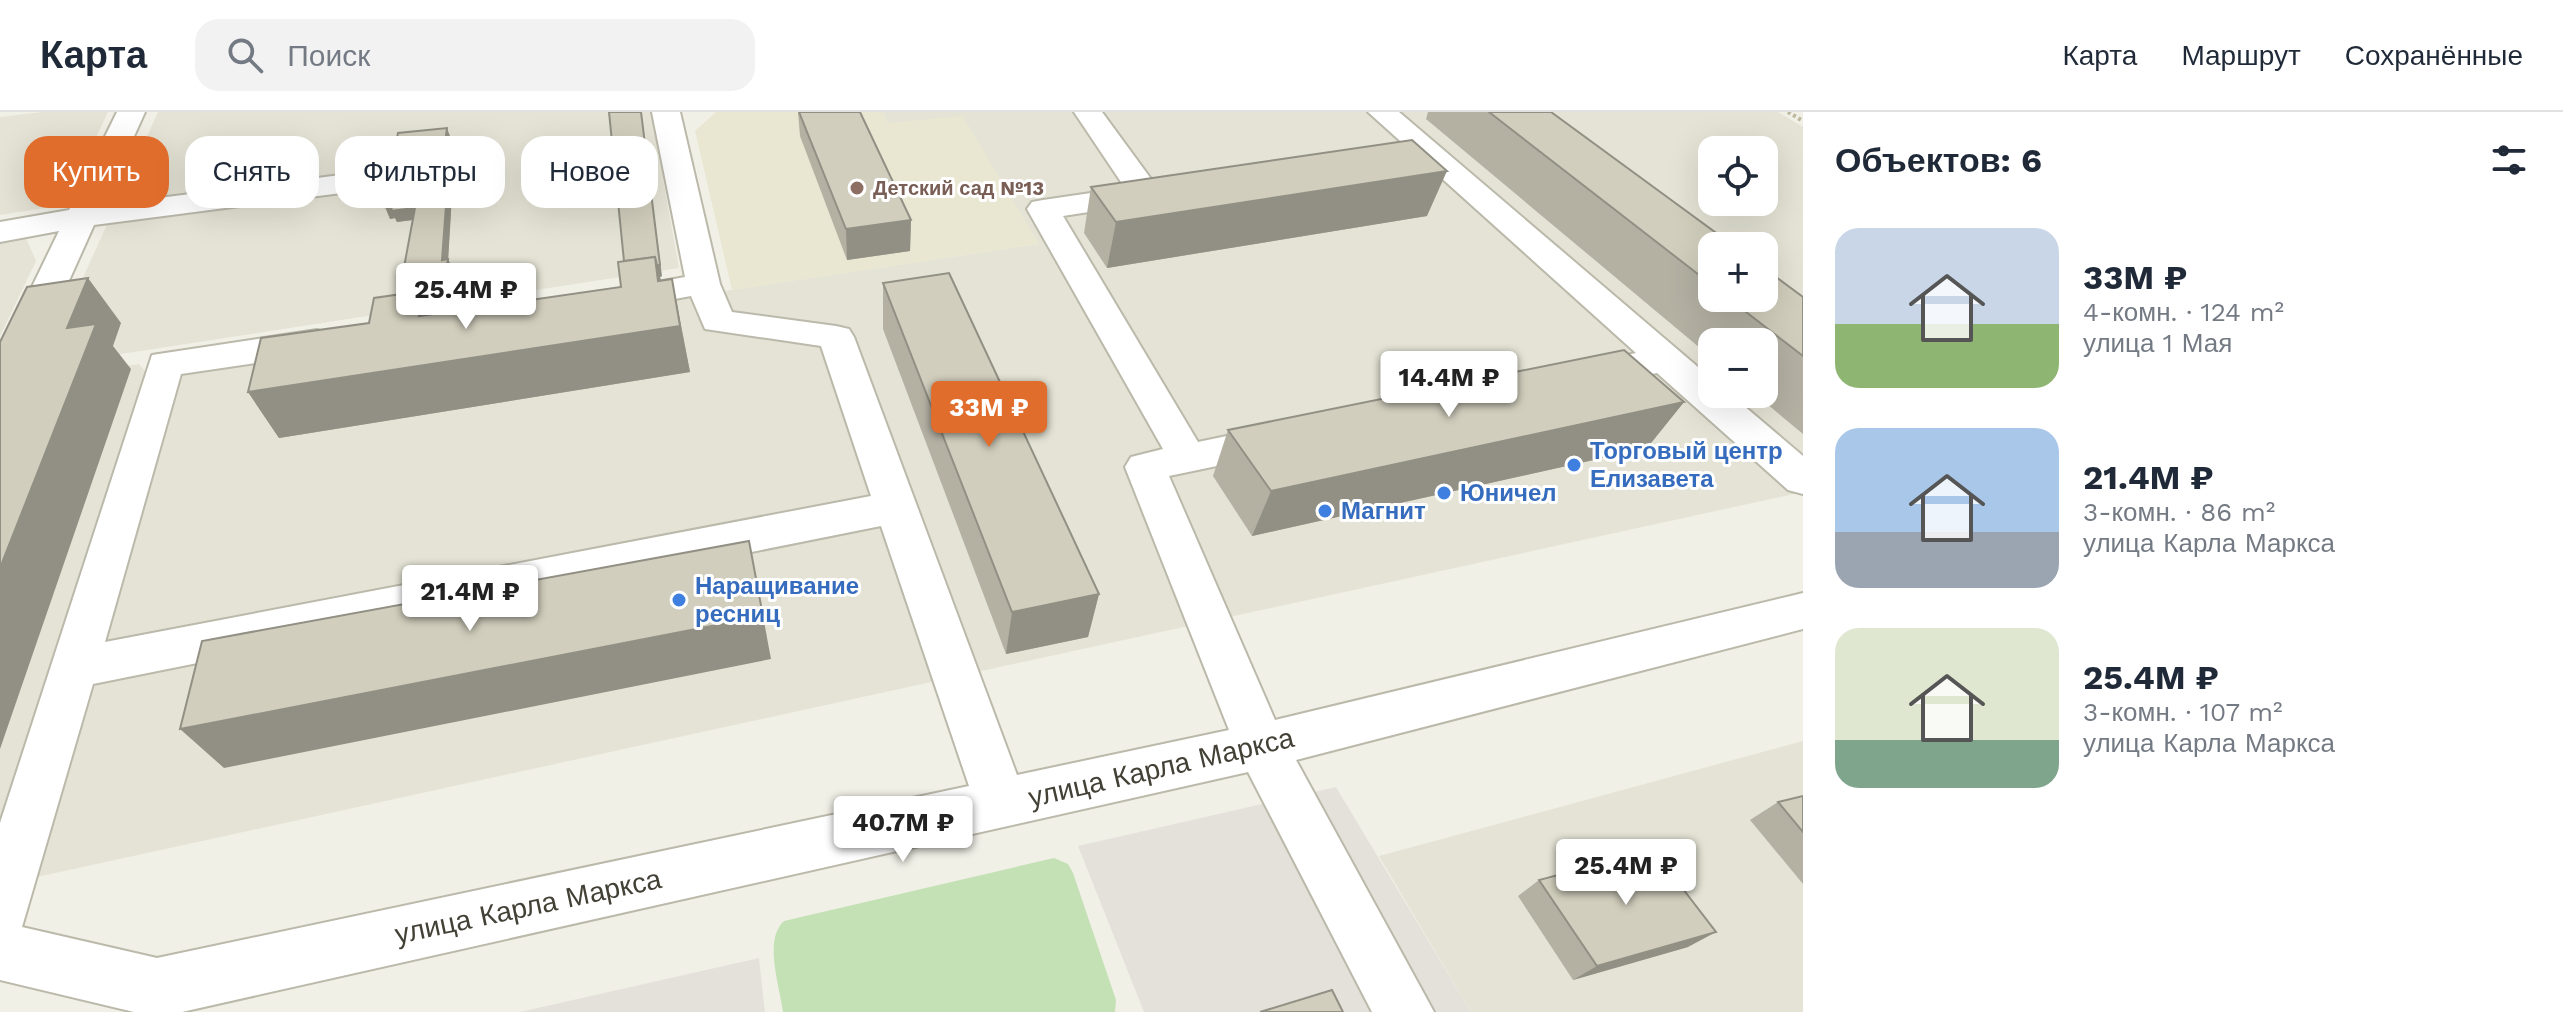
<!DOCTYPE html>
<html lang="ru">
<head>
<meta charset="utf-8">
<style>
	:root { --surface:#fff; --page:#f2f2f3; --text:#1f2937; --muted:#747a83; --line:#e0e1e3; --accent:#e16d2d }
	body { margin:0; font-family:"Work Sans",sans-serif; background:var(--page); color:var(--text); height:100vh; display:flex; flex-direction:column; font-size:30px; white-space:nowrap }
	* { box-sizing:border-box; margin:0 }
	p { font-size:26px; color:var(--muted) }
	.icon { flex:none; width:44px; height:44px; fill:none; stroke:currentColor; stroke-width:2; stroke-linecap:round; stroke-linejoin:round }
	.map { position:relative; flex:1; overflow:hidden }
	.sheet { display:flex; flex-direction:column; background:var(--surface); width:760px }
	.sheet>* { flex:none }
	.top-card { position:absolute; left:24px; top:24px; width:760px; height:72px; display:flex; gap:16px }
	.tools { position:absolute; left:1698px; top:24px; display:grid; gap:16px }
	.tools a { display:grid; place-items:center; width:80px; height:80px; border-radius:16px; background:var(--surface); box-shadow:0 8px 32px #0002; font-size:40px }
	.price { position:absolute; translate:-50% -68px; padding:0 18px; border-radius:8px; background:#fff; color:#222; font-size:26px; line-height:52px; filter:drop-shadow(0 2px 4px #0008) }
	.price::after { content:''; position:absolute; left:50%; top:48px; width:24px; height:18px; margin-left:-12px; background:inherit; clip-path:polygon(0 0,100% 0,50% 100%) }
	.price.active { background:var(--accent); color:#fff }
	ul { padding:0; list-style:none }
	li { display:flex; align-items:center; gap:24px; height:200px; padding:0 32px }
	li span { display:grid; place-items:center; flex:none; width:224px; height:160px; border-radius:24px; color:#555 }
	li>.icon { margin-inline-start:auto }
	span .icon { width:96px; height:96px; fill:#fffc; stroke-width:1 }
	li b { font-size:34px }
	h2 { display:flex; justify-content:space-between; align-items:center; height:96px; padding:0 32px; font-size:34px }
	.tag { padding:0 28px; border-radius:24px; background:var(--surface); box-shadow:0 8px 32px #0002; font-size:28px; line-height:72px }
	.tag.active { background:var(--accent); color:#fff }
	header { display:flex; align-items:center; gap:48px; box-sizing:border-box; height:112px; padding:0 40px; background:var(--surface); border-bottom:2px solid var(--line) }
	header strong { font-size:38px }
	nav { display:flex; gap:44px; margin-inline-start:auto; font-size:28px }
	.search { width:560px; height:72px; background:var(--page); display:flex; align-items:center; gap:20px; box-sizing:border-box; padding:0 28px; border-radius:24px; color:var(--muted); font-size:30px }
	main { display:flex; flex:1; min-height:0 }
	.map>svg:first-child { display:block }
	.residential { fill:#e4e3d5; fill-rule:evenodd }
	.industrial { fill:#e4e1db }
	.education { fill:#e9e7d2 }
	.green { fill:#c3e1b4 }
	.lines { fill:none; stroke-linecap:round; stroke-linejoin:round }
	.minor-casing { stroke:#bbb9aa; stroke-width:4 }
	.path { stroke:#bcb79d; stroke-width:4; stroke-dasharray:3 3; stroke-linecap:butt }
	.minor { fill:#fff; fill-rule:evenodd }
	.wall { fill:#b4b1a3 }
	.shaded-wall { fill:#929084 }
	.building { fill:#d1cebd; stroke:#929084; stroke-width:2 }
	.education-dot { fill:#8d6e63; stroke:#fff; stroke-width:3 }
	.shop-dot { fill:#3f7fe0; stroke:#fff; stroke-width:3 }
	.labels { text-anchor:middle; stroke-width:6; stroke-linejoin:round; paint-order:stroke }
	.far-education-label { font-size:20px; font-weight:bold; fill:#785e54; stroke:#fff; text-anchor:start }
	.shop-label { font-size:24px; font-weight:bold; fill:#366cbe; stroke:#fff; text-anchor:start }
	.near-street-label { font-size:28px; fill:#434136; stroke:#fff }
</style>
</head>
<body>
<header>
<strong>Карта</strong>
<div class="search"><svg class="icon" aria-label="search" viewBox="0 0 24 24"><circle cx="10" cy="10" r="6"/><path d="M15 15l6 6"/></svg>Поиск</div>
<nav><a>Карта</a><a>Маршрут</a><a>Сохранённые</a></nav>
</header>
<main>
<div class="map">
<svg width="1803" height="900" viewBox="0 0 1803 900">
	<rect width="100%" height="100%" fill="#f1f0e7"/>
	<g class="residential">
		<polygon points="43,0 108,0 72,76 45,96 0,103 0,5"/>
		<polygon points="158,0 651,0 679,156 43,254"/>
		<path d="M 883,0 L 1778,0 L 1803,15 L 1803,380 L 0,773 L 0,319 L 21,269 L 139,252 L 150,265 L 1038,132 L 887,11 ZM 1712,38 L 1764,38 L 1764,90 L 1712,90 ZM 1712,134 L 1764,134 L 1764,186 L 1712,186 ZM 1712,230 L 1764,230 L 1764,282 L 1712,282 Z"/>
		<polygon points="26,126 36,149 0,224 0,130"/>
		<polygon points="1803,629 1803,900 1471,900 1379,744"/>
	</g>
	<g class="industrial">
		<polygon points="1336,675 1471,900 1144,900 1078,734"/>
		<polygon points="759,846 765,900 520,900"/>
	</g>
	<polygon class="education" points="716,0 883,0 887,11 963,4 1039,132 732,178 695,19"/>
	<path class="green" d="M 1054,746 L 1068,752 L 1073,761 L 1116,888 L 1115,900 L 783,900 C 780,875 763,828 784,809 Z"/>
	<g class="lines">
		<defs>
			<g id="minor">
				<polygon points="117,0 145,0 103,93 435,51 446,54 450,60 446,66 435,69 94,113 19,280 13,289 0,293 0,241 59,119 0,130 0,110 69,98"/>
				<path d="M 652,0 L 680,0 L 720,172 L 732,200 L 836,214 L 849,217 L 854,225 L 1017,663 L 1229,618 L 1125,355 L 1131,345 L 1163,337 L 1027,97 L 1032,90 L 1043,88 L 1125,76 L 1074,0 L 1102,0 L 1162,82 L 1158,89 L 1147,91 L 1063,104 L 1198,330 L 1279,313 L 1293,317 L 1299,327 L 1293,337 L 1279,341 L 1169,364 L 1275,608 L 1803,481 L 1803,517 L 1296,648 L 1434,900 L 1372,900 L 1248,660 L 182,900 L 134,900 L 0,868 L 0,711 L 152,243 L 317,218 L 330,222 L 335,230 L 330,238 L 317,242 L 181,262 L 105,530 L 871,384 L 821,234 L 705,217 L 691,184 L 615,198 L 603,194 L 598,187 L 603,180 L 685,165 ZM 881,414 L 969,674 L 157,846 L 22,815 L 93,572 Z"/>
				<polygon points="1368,0 1399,0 1712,267 1712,282 1730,282 1803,344 1803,382 1788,378 1657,261 1582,277 1569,274 1563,265 1569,256 1636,241"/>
			</g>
		</defs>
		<use href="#minor" class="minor-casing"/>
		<polyline class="path" points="1788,0 1803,9"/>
		<use href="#minor" class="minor"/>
	</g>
	<g class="wall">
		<polygon points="798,0 860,0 911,108 910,139 847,148 800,24"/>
		<polygon points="1428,0 1551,0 1712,134 1712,186 1803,185 1803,322 1755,282 1764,282 1764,230 1712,230 1712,246 1426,7"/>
		<polygon points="451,27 450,39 454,50 448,147 453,159 448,196 432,198 433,202 621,175 618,150 662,164 660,165 661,169 672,167 690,260 279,326 248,280 369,211 399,182 413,108 397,110 395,106 390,107 431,61 442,58 447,52 436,48 399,53"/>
		<polygon points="1091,75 1427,104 1107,156 1084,121"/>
		<polygon points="883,171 1099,482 1088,525 1006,542 883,217"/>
		<polygon points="1684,290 1647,336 1252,424 1213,364 1228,318"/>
		<polygon points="1803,684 1803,772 1750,708 1778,690"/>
		<polygon points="1539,768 1688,835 1573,868 1518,784"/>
	</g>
	<g class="shaded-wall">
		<polygon points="641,0 662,164 660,165 666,191 625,158"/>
		<polygon points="447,16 451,27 448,50 444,39"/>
		<polygon points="431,37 436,48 399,53 394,41"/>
		<polygon points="450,39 454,50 448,150 448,147 453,159 448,196 432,198 444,225 419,204"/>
		<polygon points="1447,59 1427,104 1107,156 1116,110"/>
		<polygon points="392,94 415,96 420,107 397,110 395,106 390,107 385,95"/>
		<polygon points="911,108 910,139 847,148 846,117"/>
		<polygon points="88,166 121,211 113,234 131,257 0,637 0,456 67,216"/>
		<polygon points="672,167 690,260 279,326 248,280"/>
		<polygon points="1684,290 1647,336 1252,424 1271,379"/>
		<polygon points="1099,482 1088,525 1006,542 1012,500"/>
		<polygon points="763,504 771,547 224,656 180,617"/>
		<polygon points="1716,820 1688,835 1573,868 1597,854"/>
	</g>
	<g class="building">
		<polygon points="609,0 641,0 660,153 657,153 655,145 624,149"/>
		<polygon points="799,0 860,0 911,108 846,117"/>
		<polygon points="1489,0 1551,0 1734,134 1712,134 1712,173"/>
		<polygon points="447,16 444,39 450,39 442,148 448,147 443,184 427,187 423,179 399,182 415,96 391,99 392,94 385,95 390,66 431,61 442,58 448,50 444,41 431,37 394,41 398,21"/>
		<polygon points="1412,28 1447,59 1116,110 1091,75"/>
		<polygon points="655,145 658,169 672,167 680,214 248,280 261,226 369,211 374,186 423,179 419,204 621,175 618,150"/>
		<polygon points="1764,156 1803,185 1803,244 1728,186 1764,186"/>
		<polygon points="949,161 1099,482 1012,500 883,171"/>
		<polygon points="88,166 67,216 96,212 0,456 0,230 27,175"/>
		<polygon points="1624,238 1684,290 1271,379 1228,318"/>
		<polygon points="749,429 763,504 180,617 202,529"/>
		<polygon points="1803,684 1803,720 1778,690"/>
		<polygon points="1653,738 1716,820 1597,854 1539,768"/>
		<polygon points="1332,878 1343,900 1260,900"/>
	</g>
	<circle class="education-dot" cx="857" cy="76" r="8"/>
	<g class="shop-dot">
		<circle cx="1574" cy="353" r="8"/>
		<circle cx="1444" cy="381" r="8"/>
		<circle cx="1325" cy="399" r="8"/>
		<circle cx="679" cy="488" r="8"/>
	</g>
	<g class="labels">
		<g class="far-education-label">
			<text x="873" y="83">Детский сад №13</text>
		</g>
		<g class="shop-label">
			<text x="1590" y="347">Торговый центр<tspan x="1590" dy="28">Елизавета</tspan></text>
			<text x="1460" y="389">Юничел</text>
			<text x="1341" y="407">Магнит</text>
			<text x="695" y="482">Наращивание<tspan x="695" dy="28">ресниц</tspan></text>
		</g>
		<g class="near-street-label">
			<text transform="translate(1161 655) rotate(-13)" y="10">улица Карла Маркса</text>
			<text transform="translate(528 794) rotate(-12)" y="10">улица Карла Маркса</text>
		</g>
	</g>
</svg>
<div class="tools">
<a><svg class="icon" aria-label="locate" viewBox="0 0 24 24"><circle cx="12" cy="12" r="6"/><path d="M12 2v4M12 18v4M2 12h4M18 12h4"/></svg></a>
<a>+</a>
<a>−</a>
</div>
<b class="price" style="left:466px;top:219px">25.4M ₽</b>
<b class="price" style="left:1449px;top:307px">14.4M ₽</b>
<b class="price active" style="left:989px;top:337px">33M ₽</b>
<b class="price" style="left:470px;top:521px">21.4M ₽</b>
<b class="price" style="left:903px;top:752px">40.7M ₽</b>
<b class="price" style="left:1626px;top:795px">25.4M ₽</b>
<div class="top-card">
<a class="tag active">Купить</a>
<a class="tag">Снять</a>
<a class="tag">Фильтры</a>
<a class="tag">Новое</a>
</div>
</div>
<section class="sheet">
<h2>Объектов: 6<svg class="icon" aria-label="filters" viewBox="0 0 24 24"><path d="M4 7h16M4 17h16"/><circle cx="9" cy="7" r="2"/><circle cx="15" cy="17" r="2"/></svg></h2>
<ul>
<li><span style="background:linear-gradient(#c9d6e8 60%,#8fb573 0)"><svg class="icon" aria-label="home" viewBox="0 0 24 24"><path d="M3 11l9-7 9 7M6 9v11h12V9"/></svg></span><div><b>33M ₽</b><p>4-комн. · 124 m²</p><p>улица 1 Мая</p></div></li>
<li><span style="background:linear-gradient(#a9c7e8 65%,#9aa5b1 0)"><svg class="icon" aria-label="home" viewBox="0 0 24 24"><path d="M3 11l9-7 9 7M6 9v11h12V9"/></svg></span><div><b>21.4M ₽</b><p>3-комн. · 86 m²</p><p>улица Карла Маркса</p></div></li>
<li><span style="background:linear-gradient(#dfe7d0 70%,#7fa58c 0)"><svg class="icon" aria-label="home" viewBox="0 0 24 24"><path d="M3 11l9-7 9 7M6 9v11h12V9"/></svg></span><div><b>25.4M ₽</b><p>3-комн. · 107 m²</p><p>улица Карла Маркса</p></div></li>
</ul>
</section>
</main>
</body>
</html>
